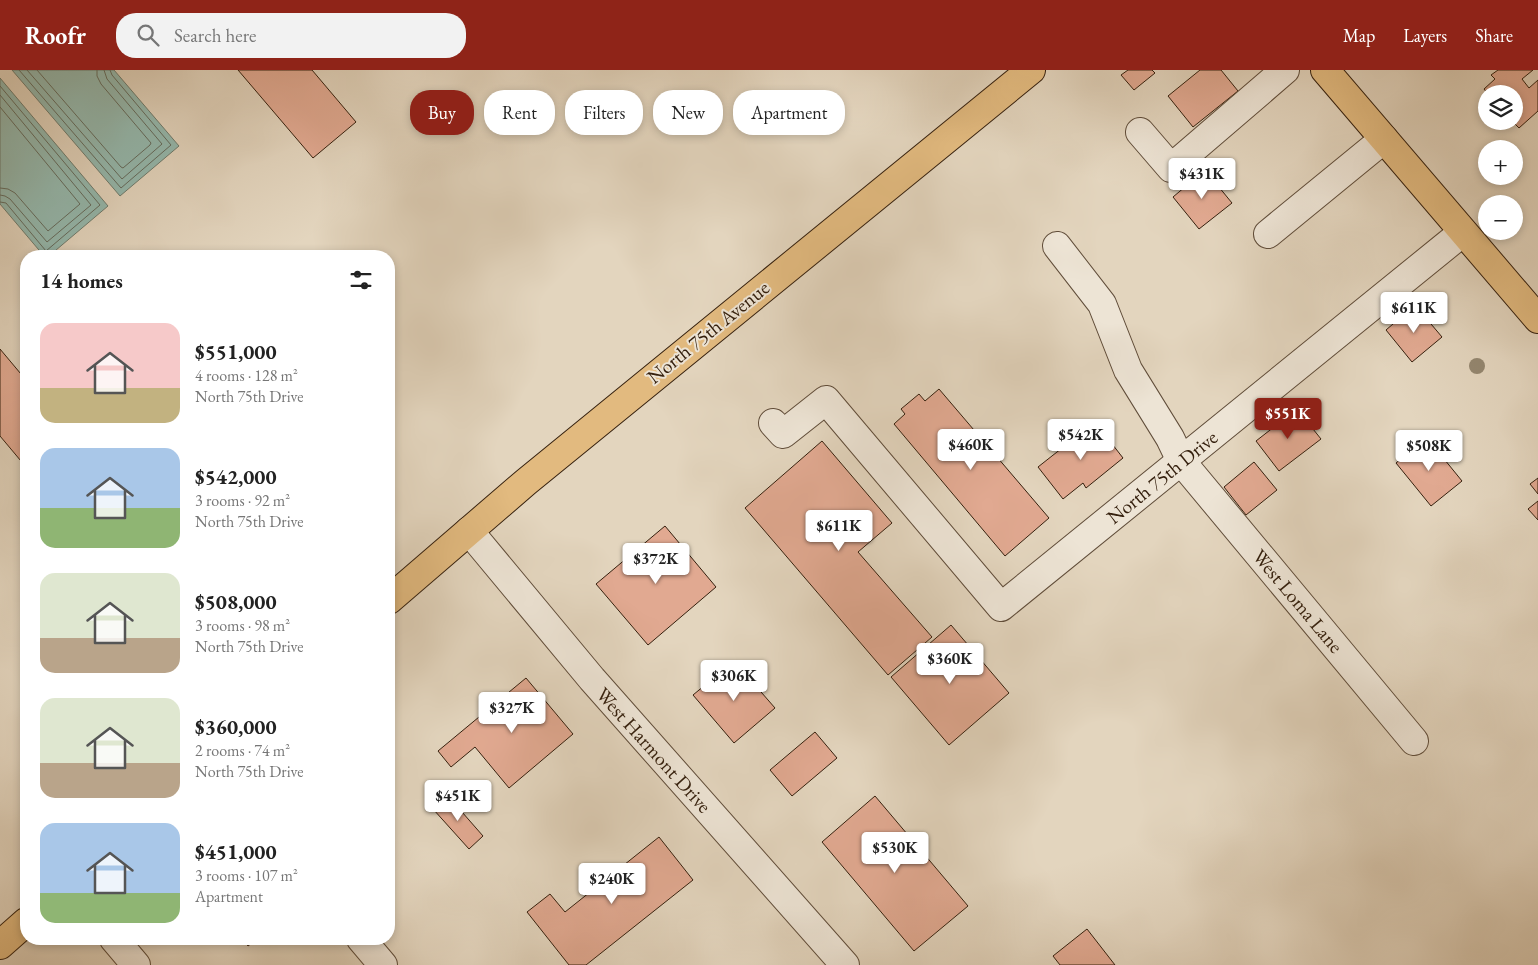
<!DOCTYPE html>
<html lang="en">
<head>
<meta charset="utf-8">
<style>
	:root { --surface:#fff; --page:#f2f2f2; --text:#222; --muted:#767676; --accent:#8f2418 }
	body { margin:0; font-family:"EB Garamond",serif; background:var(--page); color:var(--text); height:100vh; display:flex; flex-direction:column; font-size:19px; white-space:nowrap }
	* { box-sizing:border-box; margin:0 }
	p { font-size:16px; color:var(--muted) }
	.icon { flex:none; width:28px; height:28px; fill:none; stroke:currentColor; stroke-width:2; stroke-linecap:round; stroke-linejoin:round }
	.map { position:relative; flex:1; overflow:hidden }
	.details { position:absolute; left:20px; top:180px; width:375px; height:695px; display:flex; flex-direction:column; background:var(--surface); border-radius:20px; box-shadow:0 2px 8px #0003 }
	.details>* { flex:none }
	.guide { position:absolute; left:410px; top:20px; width:475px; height:45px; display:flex; gap:10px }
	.tools { position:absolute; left:1478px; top:15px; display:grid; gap:10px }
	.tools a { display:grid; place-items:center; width:45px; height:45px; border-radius:50%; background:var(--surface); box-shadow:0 2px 8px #0003; font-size:25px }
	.price { position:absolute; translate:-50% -42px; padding:0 11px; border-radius:5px; background:#fff; color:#222; font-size:16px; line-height:32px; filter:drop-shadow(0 1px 2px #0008) }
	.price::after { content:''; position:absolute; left:50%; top:30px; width:15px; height:11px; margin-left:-8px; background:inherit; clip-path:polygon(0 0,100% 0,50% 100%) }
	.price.on { background:var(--accent); color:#fff }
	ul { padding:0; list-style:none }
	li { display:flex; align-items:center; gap:15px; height:125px; padding:0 20px }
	li span { display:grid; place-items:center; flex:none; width:140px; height:100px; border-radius:15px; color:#555 }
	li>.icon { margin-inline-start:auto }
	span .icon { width:60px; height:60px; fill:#fffc; stroke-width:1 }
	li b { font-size:21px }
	h2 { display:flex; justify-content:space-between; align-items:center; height:60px; padding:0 20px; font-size:21px }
	.pill { padding:0 18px; border-radius:20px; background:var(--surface); box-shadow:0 2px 8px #0003; font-size:18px; line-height:45px }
	.pill.on { background:var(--accent); color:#fff }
	header { display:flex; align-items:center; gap:30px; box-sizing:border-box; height:70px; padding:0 25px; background:var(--accent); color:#fff }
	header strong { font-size:24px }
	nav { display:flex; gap:28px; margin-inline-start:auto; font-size:18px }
	.search { width:350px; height:45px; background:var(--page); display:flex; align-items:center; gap:12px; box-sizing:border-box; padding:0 18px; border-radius:20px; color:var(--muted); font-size:19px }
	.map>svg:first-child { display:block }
	.water { fill:#95b9ae; stroke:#6f7c6e }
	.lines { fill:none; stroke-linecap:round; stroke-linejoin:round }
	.shore { stroke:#656c5e; stroke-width:1 }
	.building { fill:#e1a991; stroke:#35200e }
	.minor-casing { stroke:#604d3a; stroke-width:30 }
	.major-casing { stroke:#35200e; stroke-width:30 }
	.minor { stroke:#ede4d5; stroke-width:28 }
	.major { stroke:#e2ba7f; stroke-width:28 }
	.tree { fill:#948770 }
	.labels { text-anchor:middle; stroke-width:4; stroke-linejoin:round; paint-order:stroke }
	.street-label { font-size:20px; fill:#35200e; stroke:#ede4d5 }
</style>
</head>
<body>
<header>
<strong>Roofr</strong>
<div class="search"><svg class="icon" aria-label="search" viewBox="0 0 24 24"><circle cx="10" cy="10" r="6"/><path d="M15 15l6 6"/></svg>Search here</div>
<nav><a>Map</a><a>Layers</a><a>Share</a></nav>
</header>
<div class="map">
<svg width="1538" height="895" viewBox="0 0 1538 895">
	<rect width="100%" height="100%" fill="#e3d5be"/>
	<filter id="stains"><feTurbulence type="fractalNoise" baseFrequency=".004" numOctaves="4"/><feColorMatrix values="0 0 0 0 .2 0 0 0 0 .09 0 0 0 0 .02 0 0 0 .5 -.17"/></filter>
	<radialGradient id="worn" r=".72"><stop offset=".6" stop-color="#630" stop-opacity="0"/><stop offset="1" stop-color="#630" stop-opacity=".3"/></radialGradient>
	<g class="water">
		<polygon points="12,0 114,0 179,76 120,126"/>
		<polygon points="0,8 108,136 49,186 44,186 0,134"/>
	</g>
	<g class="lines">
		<g class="shore">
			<polyline points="19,0 121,118 171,75 112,5 110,0"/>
			<polyline points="27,0 122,109 162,74 107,9 104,0"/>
			<polyline points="37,0 121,97 123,98 150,75 151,73 101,14 97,6 97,0"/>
			<polyline points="0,16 100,135 46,181 6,133 0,132"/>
			<polyline points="0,25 91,135 47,172 10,129 5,126 0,125"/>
			<polyline points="0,37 80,134 48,161 15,123 8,119 0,118"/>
		</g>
	</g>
	<g class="building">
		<polygon points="238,0 312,0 356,52 313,88"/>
		<polygon points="1128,0 1152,0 1155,3 1134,20 1121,5"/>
		<polygon points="1200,0 1221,0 1238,21 1193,57 1168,26"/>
		<polygon points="1498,0 1533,0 1522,9 1529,18 1538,10 1538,41 1519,58 1512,51 1514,51 1514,24 1488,24 1484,19 1495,9 1491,5"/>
		<polygon points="1205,100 1232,133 1199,159 1173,127"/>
		<polygon points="1415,235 1442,267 1412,292 1386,260"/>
		<polygon points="0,279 26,310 26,397 0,366"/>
		<polygon points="939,319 1049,448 1005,486 894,354 905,344 901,339 919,324 925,331"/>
		<polygon points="1297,339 1321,369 1279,401 1256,371"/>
		<polygon points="1095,352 1123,388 1086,418 1083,413 1063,429 1038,397"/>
		<polygon points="1427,368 1462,411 1431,436 1396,393"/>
		<polygon points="822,371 892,453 858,482 932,567 888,605 745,438"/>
		<polygon points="1254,392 1277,420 1246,445 1224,417"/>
		<polygon points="1538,408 1538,424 1530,414"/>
		<polygon points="1538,431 1538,450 1528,439"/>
		<polygon points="665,456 716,517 648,575 596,514"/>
		<polygon points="951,555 1009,623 949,675 891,607"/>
		<polygon points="734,591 775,638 734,673 693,625"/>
		<polygon points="526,608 573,664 509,718 475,677 451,697 438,681"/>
		<polygon points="815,662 837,688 792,726 770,700"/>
		<polygon points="448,726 483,766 469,779 433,739"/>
		<polygon points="875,726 968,836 914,881 822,772"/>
		<polygon points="659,767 693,810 586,895 569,895 527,842 550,824 565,842"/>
		<polygon points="1087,859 1115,895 1060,895 1053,886"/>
		<polygon points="242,869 257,869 248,876"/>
	</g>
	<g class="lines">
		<defs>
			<g id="minor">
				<polyline points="1140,62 1171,98 1285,0"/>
				<polyline points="1268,164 1384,69"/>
				<polyline points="1057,176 1102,234 1128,300 1170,368 1181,391 1414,671"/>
				<polyline points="773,353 783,364 826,330 1001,537 1463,162"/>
				<polyline points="469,461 592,609 845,895"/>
				<polyline points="114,869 136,895"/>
				<polyline points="361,869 383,895"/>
			</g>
			<g id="major">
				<polyline points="1325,0 1538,249"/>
				<polyline points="389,530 526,412 1031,0"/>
				<polyline points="0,875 26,852"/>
			</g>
		</defs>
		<use href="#minor" class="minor-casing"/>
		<use href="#major" class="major-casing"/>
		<use href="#minor" class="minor"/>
		<use href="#major" class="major"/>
	</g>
	<circle class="tree" cx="1477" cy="296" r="8"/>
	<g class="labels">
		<g class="street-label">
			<text transform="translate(708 262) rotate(-39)" y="7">North 75th Avenue</text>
			<text transform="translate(1162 407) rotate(-39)" y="7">North 75th Drive</text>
			<text transform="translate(1298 531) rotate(50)" y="7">West Loma Lane</text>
			<text transform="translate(654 680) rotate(48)" y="7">West Harmont Drive</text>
		</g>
	</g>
	<rect width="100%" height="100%" filter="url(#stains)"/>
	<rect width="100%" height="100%" fill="url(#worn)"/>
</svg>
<div class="tools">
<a><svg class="icon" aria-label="layers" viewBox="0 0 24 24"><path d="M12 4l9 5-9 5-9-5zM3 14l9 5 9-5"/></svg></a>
<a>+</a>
<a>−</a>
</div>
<b class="price" style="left:1202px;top:130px">$431K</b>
<b class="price" style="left:1414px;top:264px">$611K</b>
<b class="price on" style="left:1288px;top:370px">$551K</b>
<b class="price" style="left:1081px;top:391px">$542K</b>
<b class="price" style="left:971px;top:401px">$460K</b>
<b class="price" style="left:1429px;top:402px">$508K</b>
<b class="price" style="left:839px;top:482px">$611K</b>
<b class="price" style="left:656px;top:515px">$372K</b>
<b class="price" style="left:950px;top:615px">$360K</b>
<b class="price" style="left:734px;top:632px">$306K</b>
<b class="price" style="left:512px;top:664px">$327K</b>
<b class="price" style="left:458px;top:752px">$451K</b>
<b class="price" style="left:895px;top:804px">$530K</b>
<b class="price" style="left:612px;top:835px">$240K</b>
<div class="guide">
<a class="pill on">Buy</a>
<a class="pill">Rent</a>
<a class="pill">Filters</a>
<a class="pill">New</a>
<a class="pill">Apartment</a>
</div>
<section class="details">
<h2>14 homes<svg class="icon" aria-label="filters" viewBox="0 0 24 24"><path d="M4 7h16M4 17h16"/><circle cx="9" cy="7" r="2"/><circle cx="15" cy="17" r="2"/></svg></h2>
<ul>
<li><span style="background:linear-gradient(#f6c9c9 65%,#c2b280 0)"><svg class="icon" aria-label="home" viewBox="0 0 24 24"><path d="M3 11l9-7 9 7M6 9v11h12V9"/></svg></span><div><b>$551,000</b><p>4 rooms · 128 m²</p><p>North 75th Drive</p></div></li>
<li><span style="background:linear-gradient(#a9c7e8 60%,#8fb573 0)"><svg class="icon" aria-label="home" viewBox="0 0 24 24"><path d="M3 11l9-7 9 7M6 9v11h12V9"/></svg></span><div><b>$542,000</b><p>3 rooms · 92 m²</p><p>North 75th Drive</p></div></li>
<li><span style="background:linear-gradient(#dfe7d0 65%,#b9a48a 0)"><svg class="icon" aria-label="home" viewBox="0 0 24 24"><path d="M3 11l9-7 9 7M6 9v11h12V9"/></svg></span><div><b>$508,000</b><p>3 rooms · 98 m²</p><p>North 75th Drive</p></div></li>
<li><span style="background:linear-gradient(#dfe7d0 65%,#b9a48a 0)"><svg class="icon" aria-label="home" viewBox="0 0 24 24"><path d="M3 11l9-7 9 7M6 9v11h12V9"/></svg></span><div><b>$360,000</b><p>2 rooms · 74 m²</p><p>North 75th Drive</p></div></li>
<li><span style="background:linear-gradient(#a9c7e8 70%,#8fb573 0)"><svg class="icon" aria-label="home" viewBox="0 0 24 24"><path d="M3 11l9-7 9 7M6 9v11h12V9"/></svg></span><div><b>$451,000</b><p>3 rooms · 107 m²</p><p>Apartment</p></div></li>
</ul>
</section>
</div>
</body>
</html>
